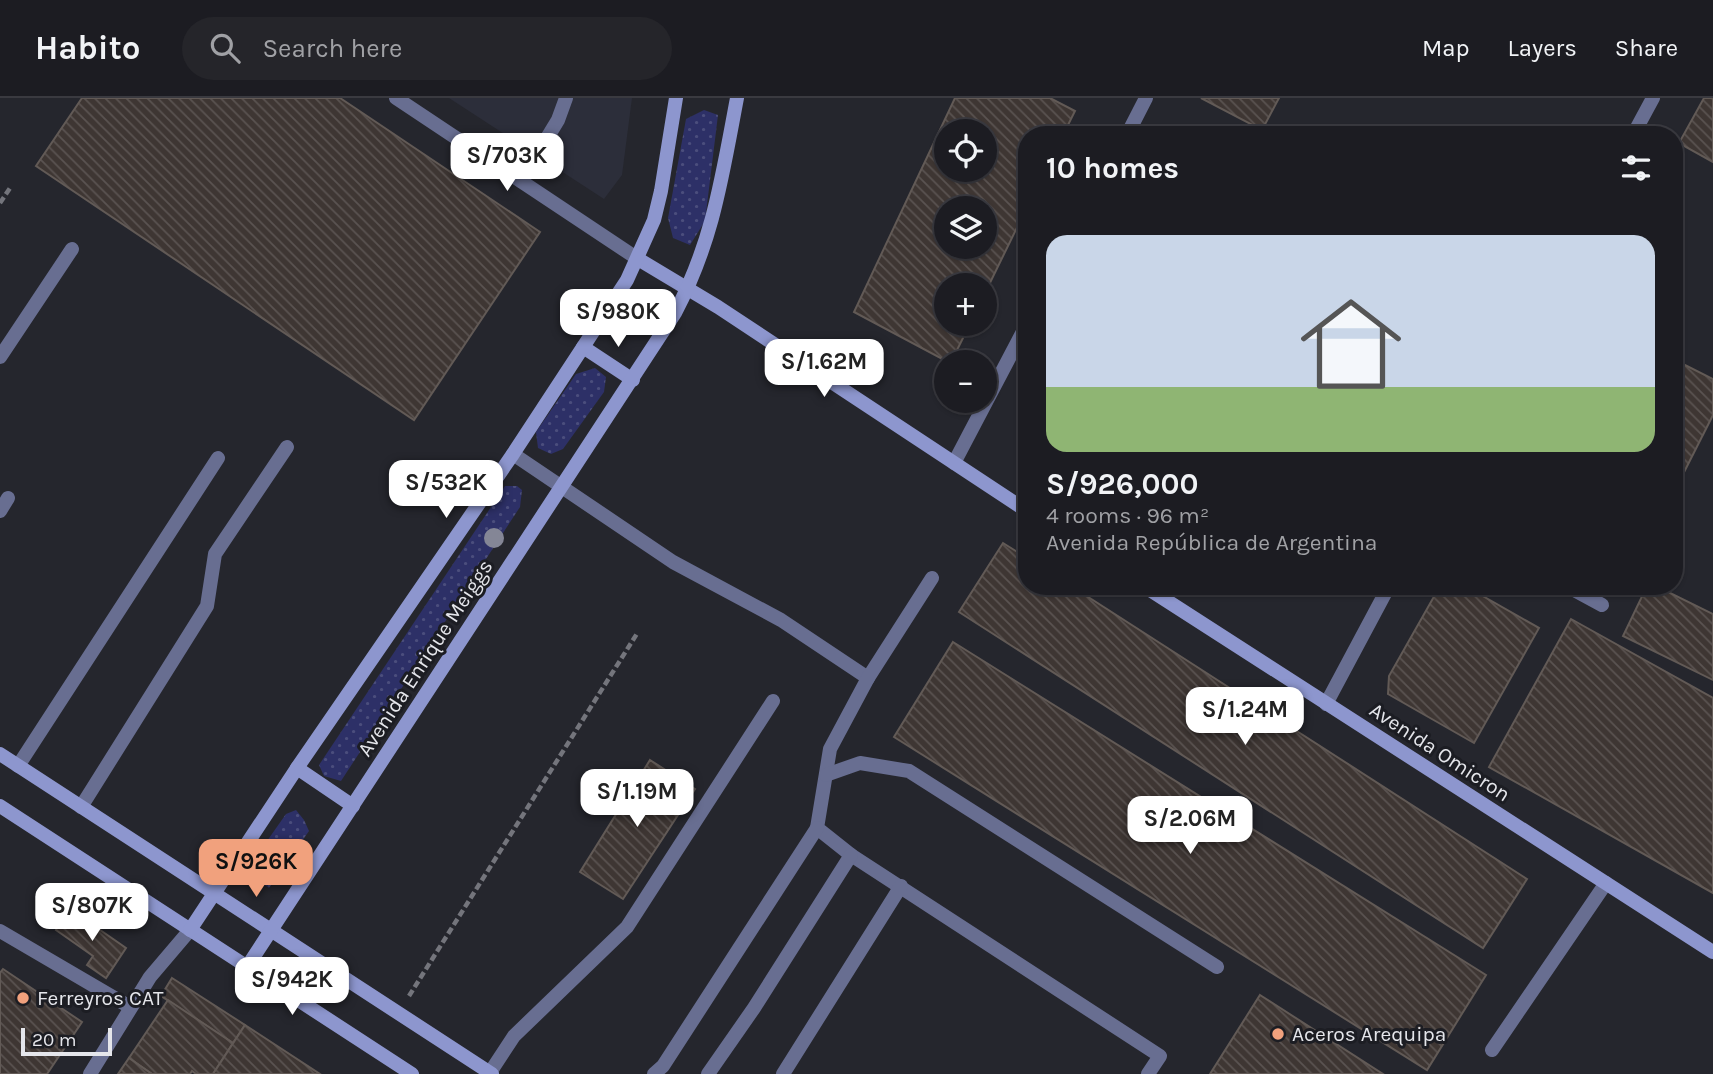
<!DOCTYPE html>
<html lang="en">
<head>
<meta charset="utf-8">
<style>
	:root { --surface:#1c1c22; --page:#25252a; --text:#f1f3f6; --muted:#a0a1a5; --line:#3a3a40; --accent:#f1a17d }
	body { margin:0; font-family:Karla,sans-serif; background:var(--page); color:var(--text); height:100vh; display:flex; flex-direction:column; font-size:26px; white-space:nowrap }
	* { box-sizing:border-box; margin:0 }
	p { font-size:23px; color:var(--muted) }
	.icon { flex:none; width:38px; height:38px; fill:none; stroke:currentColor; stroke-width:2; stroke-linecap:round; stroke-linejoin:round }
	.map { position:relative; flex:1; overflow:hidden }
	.side { position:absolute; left:1018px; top:28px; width:665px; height:469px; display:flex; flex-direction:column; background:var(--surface); border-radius:28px; box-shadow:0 2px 5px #0004,0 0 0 2px var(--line) }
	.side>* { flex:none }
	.tools { position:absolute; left:934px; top:21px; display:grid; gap:14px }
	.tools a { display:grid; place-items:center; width:63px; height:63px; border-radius:50%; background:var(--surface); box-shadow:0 2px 5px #0004,0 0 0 2px var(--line); font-size:35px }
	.scale { position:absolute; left:21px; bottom:18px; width:91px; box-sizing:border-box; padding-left:7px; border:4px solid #e5e6eb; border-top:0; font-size:19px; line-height:24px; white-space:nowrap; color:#e5e6eb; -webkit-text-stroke:5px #1c1d23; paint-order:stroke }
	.price { position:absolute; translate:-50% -60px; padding:0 16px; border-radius:14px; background:#fff; color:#222; font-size:23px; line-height:46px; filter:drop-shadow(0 2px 4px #0008) }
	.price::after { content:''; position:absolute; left:50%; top:42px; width:21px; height:16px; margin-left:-10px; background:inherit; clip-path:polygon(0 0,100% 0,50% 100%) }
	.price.selected { background:var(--accent); color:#111 }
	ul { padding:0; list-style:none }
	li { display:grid; align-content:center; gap:14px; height:371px; padding:0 28px }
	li+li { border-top:2px solid var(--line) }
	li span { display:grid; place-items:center; height:217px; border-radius:21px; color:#555 }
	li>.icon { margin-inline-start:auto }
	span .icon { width:126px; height:126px; fill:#fffc; stroke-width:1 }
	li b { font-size:30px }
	h2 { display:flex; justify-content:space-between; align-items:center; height:84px; padding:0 28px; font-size:30px }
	header { display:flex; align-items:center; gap:42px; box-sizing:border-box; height:98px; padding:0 35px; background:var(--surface); border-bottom:2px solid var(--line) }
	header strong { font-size:33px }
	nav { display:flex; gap:38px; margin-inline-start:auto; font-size:24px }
	.search { width:490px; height:63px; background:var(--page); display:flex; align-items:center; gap:18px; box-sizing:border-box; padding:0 24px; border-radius:38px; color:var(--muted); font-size:26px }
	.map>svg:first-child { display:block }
	.built { fill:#2c2e3a }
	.grass { fill:url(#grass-dots) }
	.building { fill:url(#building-back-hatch); stroke:#625a56; stroke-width:2; fill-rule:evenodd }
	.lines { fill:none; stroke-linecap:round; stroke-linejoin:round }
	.path { stroke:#74757c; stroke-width:4.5; stroke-dasharray:7 3.5; stroke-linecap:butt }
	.lane { stroke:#686e91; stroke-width:14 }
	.street { stroke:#686e91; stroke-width:14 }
	.secondary { stroke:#8d96ce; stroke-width:14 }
	.tree { fill:#848696 }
	.poi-dot { fill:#f1a17d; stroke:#1c1d23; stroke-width:2.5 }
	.labels { text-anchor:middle; stroke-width:6; stroke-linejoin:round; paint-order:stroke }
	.street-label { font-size:21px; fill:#e5e6eb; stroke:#1c1d23 }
	.poi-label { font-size:21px; fill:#e5e6eb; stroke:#1c1d23; text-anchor:start }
</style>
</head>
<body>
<header>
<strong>Habito</strong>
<div class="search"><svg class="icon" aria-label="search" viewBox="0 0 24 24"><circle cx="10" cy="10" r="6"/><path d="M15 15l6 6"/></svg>Search here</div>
<nav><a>Map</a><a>Layers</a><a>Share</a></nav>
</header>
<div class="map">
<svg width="1713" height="976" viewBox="0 0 1713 976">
	<defs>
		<pattern id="grass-dots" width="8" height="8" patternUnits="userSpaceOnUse" patternTransform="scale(1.75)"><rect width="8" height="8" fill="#2d3067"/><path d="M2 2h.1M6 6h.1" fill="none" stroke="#4b4e7d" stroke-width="1.8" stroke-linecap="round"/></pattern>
		<pattern id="building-back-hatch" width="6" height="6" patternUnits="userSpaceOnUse" patternTransform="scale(1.75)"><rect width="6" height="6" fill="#3e3633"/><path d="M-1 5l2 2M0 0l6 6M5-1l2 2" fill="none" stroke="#5a5351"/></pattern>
	</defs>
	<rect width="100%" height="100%" fill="#25262d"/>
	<polygon class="built" points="449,0 632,0 622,77 604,101"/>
	<g class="grass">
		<polygon points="704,12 718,17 705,123 690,147 673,140 668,120 686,21"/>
		<polygon points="595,270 606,279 604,294 563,351 551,356 538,350 536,334 576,276"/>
		<polygon points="505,388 517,388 522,392 520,409 341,683 324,678 319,667"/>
		<polygon points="296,712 304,722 309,733 269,790 246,773 286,716"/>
	</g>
	<g class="building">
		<polygon points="82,0 340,0 540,134 414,322 36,68"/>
		<path d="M 955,0 L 1050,0 L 1075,13 L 1063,37 L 1027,37 L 1027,109 L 985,195 L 985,187 L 947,187 L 947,226 L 970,226 L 951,264 L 948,264 L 854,214 ZM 947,33 L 985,33 L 985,72 L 947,72 ZM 947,110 L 985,110 L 985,149 L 947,149 Z"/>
		<polygon points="1201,0 1279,0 1262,32"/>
		<polygon points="1704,0 1713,0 1713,64 1679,45"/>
		<polygon points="1675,262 1713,281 1713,317 1675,392"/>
		<polygon points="1003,445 1027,460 1027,488 1071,488 1527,781 1483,850 959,514"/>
		<polygon points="1440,488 1465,488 1539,530 1474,645 1388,596 1389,578"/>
		<polygon points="1647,488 1656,488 1713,516 1713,582 1623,538"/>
		<polygon points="1571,521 1713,600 1713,795 1489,669"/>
		<polygon points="953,544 1486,877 1427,972 894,639"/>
		<polygon points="650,662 695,691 623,801 580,774"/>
		<polygon points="70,811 126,850 106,880 87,867 93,858 56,832"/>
		<polygon points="3,871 82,924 47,976 0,976 0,875"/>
		<polygon points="172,880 245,927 233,945 161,898"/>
		<polygon points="1260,897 1383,976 1210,976"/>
		<polygon points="168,902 233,945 213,976 196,976 192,973 190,976 152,976 129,960"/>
		<polygon points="245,927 320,976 213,976"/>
		<polygon points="129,960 152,976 118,976"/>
	</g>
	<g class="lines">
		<g class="path">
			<polyline points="0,105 10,90"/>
			<polyline points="409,898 638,534"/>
		</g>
		<g class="lane">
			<polyline points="521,83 558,22 566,0"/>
			<polyline points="0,259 72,151"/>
			<polyline points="513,356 673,464 781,522 868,580"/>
			<polyline points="0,413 8,400"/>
			<polyline points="932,480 868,580 830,651 817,730 851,757 1160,958 1148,976"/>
			<polyline points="1567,488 1602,507"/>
			<polyline points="18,668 218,360"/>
			<polyline points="826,677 860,665 909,673 1217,869"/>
			<polyline points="81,709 207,508 215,456 287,349"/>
			<polyline points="0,833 130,909"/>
			<polyline points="1492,952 1606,785"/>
			<polyline points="90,976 150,879 190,832"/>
			<polyline points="489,976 514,938 627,829 773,603"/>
			<polyline points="654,976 663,968 817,730"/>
			<polyline points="708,976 754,910 851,757"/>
			<polyline points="783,976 901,788"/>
		</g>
		<g class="street">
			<polyline points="396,0 638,161"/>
			<polyline points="1127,37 1146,0"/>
			<polyline points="1633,37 1653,0"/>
			<polyline points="954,365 1027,226"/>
			<polyline points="1326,606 1389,488"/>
		</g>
		<g class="secondary">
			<polyline points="638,161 718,209 1027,413"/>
			<polyline points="583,249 633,282"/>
			<polyline points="1144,488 1713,854"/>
			<polyline points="0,656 492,976"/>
			<polyline points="297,670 353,708"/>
			<polyline points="0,708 412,976"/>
			<polyline points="190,832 297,670 513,356 627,182 654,122 661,93 676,0"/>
			<path d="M 247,869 L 675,215 C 713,143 722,79 737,0"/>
		</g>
	</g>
	<circle class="tree" cx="494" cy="440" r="10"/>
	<g class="poi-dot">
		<circle cx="23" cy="900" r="7"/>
		<circle cx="1278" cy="936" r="7"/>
	</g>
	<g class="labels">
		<g class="street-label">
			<text transform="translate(425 560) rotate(-57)" y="7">Avenida Enrique Meiggs</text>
			<text transform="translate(1440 654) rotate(33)" y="7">Avenida Omicron</text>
		</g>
		<g class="poi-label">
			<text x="37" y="907">Ferreyros CAT</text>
			<text x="1292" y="943">Aceros Arequipa</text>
		</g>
	</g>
</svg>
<div class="tools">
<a><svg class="icon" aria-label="locate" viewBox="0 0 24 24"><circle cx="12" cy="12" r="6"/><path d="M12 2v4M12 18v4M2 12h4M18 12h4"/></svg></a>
<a><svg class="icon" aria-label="layers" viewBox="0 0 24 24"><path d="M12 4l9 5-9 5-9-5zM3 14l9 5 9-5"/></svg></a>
<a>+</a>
<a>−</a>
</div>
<div class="scale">20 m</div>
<b class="price" style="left:507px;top:95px">S/703K</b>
<b class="price" style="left:618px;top:251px">S/980K</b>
<b class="price" style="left:824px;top:301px">S/1.62M</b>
<b class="price" style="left:446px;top:422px">S/532K</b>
<b class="price" style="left:1245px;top:649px">S/1.24M</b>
<b class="price" style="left:637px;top:731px">S/1.19M</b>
<b class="price" style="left:1190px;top:758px">S/2.06M</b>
<b class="price selected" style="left:256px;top:801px">S/926K</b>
<b class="price" style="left:92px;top:845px">S/807K</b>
<b class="price" style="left:292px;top:919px">S/942K</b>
<section class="side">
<h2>10 homes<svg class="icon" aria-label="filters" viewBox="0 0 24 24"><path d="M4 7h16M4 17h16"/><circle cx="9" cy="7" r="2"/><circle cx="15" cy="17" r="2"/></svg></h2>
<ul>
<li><span style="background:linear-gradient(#c9d6e8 70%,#8fb573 0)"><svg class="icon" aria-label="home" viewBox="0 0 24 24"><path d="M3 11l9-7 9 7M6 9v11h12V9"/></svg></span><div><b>S/926,000</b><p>4 rooms · 96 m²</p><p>Avenida República de Argentina</p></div></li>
</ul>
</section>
</div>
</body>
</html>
